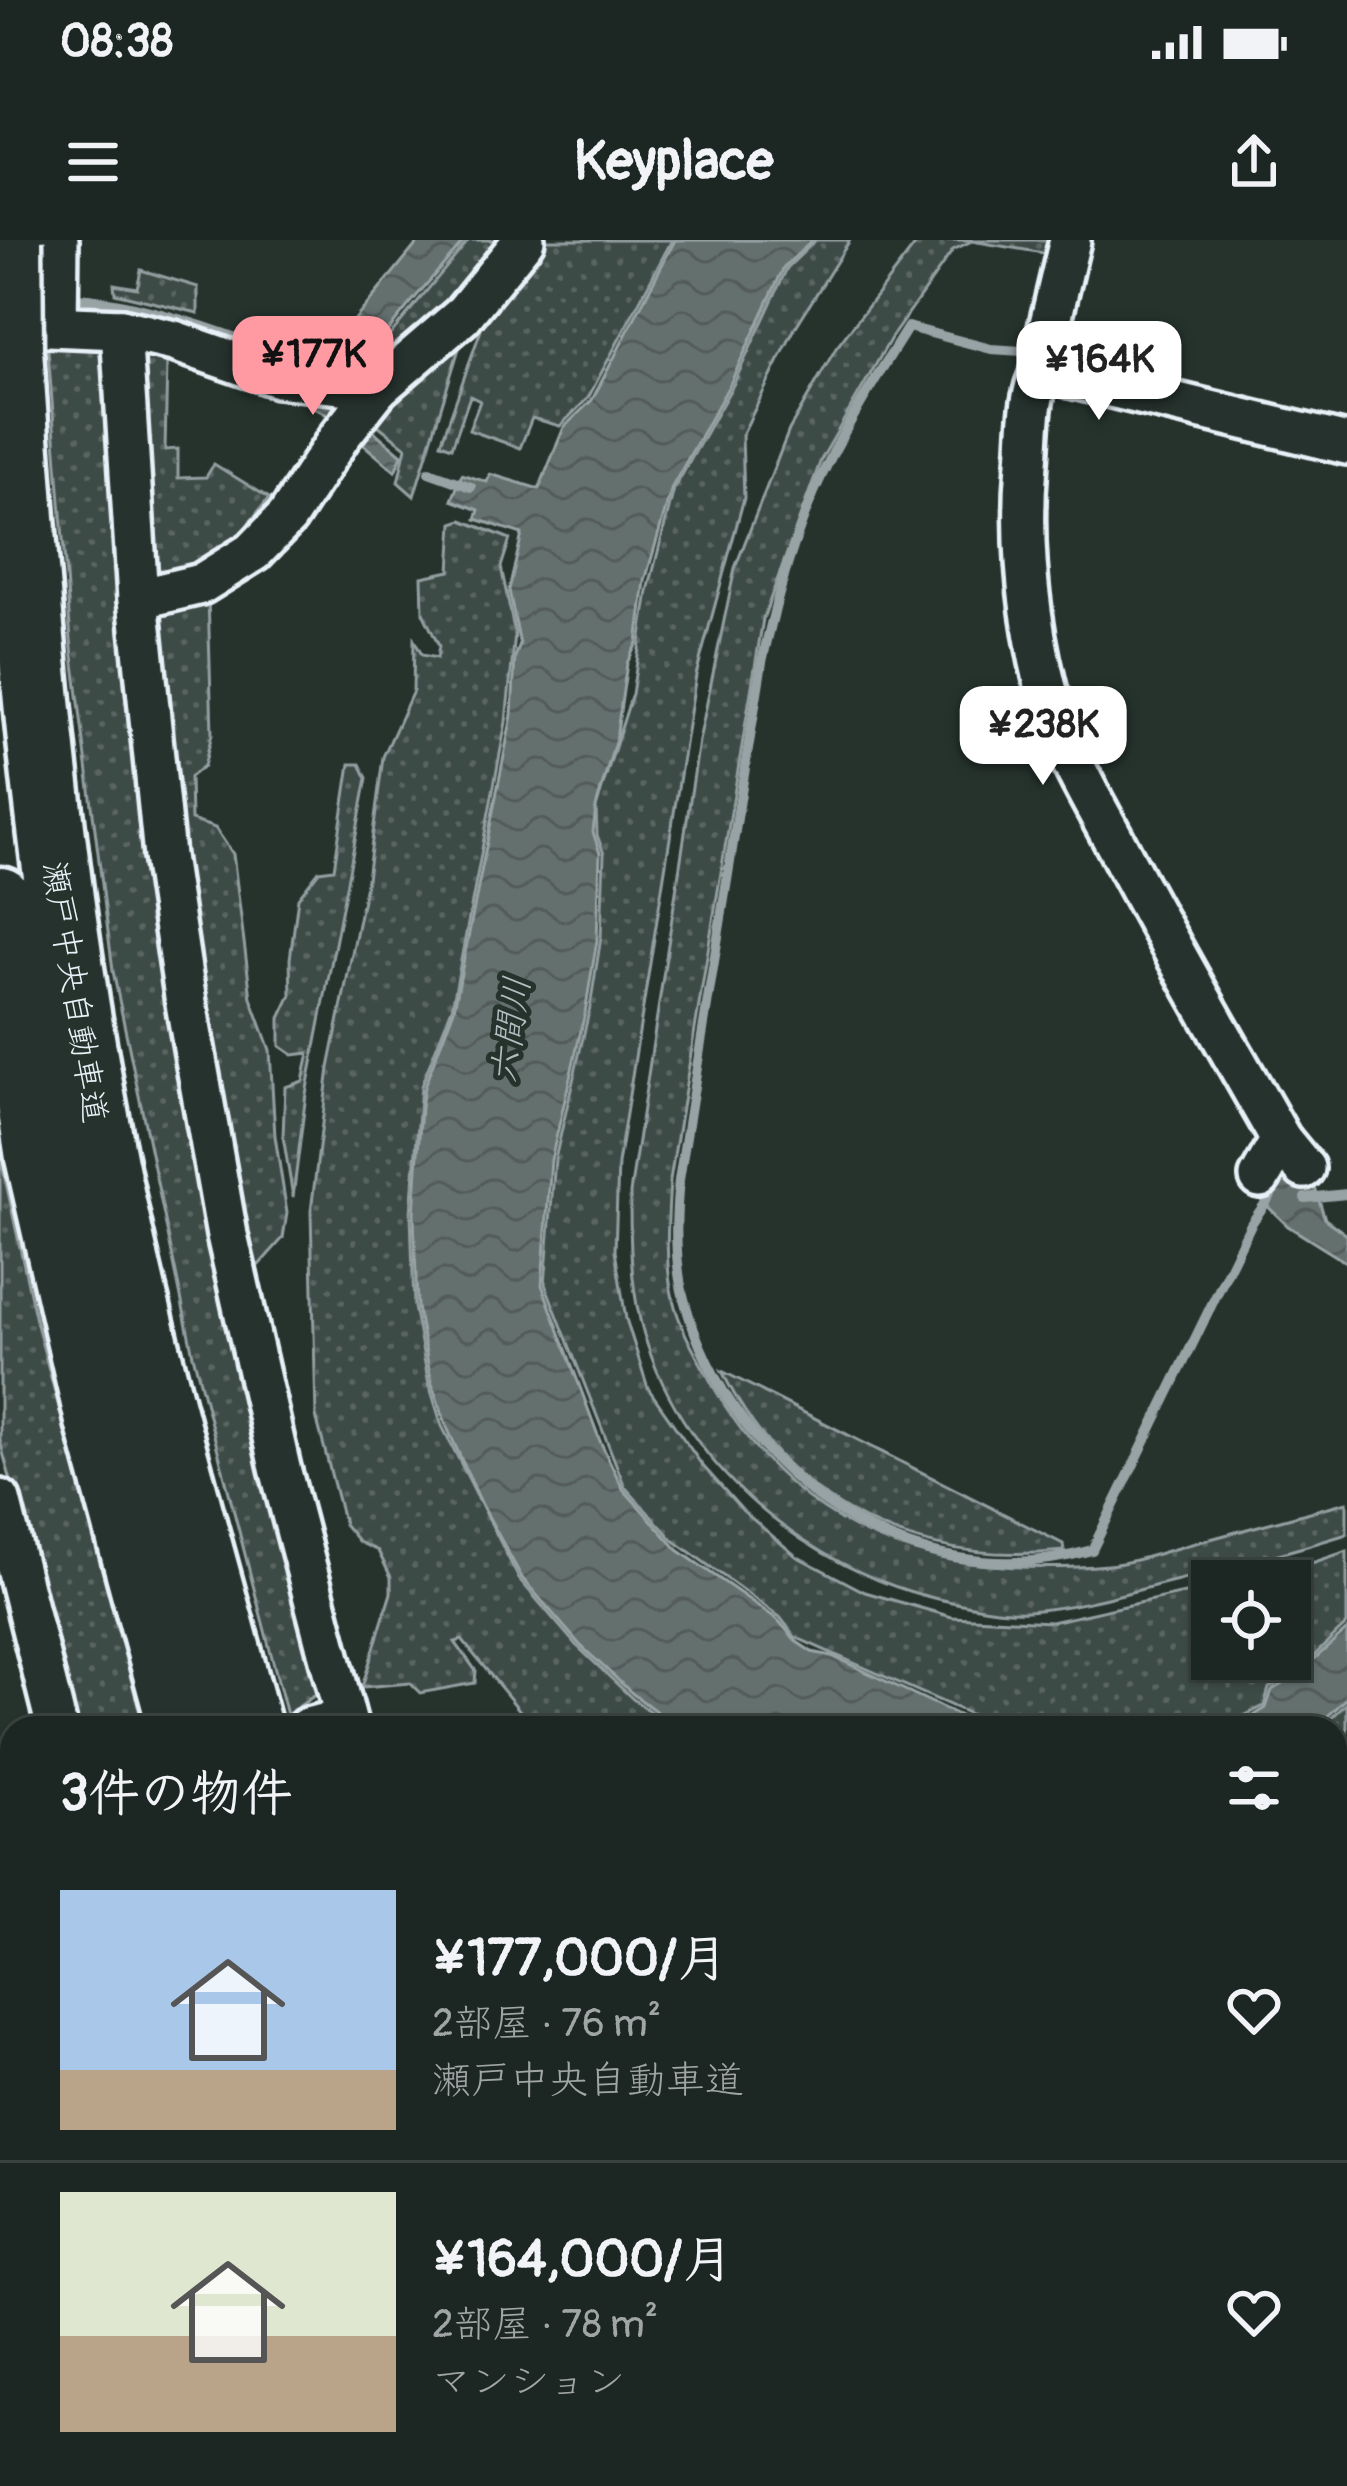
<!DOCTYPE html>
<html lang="ja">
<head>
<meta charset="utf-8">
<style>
	:root { --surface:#1c2622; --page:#252e2a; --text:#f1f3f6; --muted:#a0a5a5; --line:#3a4340; --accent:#ff9aa2 }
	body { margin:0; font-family:Pangolin,"Klee One",sans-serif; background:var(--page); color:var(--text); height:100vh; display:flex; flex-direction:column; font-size:45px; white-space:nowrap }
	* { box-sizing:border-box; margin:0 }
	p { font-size:39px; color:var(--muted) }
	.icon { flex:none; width:66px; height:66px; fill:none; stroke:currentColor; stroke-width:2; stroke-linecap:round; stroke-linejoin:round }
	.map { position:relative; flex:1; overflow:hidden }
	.side { position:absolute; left:0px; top:1476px; width:1347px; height:771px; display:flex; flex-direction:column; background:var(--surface); border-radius:36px 36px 0 0; box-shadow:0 3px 9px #0004,0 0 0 3px var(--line) }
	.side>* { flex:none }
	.tools { position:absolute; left:1191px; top:1320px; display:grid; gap:24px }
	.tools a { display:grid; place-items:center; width:120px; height:120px; border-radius:0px; background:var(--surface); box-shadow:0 3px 9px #0004,0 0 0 3px var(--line); font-size:60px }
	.price { position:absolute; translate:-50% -102px; padding:0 27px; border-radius:24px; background:#fff; color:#222; font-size:39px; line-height:78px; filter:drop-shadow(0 3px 6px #0008) }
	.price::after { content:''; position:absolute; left:50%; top:72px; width:36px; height:27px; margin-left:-18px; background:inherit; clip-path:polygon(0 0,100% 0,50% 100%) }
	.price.on { background:var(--accent); color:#111 }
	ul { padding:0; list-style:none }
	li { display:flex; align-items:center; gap:36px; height:300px; padding:0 60px }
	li+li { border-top:3px solid var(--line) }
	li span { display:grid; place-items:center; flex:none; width:336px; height:240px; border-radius:0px; color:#555 }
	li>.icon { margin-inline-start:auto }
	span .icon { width:144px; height:144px; fill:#fffc; stroke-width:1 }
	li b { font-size:51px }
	h2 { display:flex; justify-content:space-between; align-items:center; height:144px; padding:0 60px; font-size:51px }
	.status { display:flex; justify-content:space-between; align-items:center; height:84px; padding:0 60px; background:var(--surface); direction:ltr }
	.status svg { height:33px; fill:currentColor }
	header { display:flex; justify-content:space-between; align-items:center; height:156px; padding:0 60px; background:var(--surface); font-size:54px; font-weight:700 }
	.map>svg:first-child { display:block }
	.grass { fill:url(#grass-dots); stroke:#939ea0; stroke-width:3 }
	.forest { fill:url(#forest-firs); stroke:#939ea0; stroke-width:3 }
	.water { fill:url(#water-waves); stroke:#98a3a5; stroke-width:3 }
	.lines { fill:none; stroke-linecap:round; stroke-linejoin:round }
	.stream { stroke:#98a3a5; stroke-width:10 }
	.street-casing { stroke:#e8f1f8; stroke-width:48 }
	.highway-casing { stroke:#e8f1f8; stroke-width:75 }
	.street { stroke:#26332d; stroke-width:39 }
	.highway { stroke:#26332d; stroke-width:66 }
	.highway-bridge-casing { stroke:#e8f1f8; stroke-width:75; stroke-linecap:butt }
	.highway-bridge { stroke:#26332d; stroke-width:66 }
	.labels { text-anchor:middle; stroke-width:10; stroke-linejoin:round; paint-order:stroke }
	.street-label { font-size:33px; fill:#e8f1f8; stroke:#26332d }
	.water-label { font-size:36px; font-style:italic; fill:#b3bdc0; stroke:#26332d }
</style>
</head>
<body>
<div class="status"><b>08:38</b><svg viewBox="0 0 49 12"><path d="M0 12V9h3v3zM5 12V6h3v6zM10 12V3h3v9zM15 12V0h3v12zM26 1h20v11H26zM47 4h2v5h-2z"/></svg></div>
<header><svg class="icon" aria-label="menu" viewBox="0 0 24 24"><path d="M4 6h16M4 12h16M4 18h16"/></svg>Keyplace<svg class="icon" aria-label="share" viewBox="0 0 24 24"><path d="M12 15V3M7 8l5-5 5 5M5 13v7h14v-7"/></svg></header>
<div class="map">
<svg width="1347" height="2246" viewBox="0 0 1347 2246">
	<defs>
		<pattern id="grass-dots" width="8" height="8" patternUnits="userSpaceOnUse" patternTransform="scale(3)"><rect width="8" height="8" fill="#3e4b47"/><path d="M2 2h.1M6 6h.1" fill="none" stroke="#5a6562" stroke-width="1.8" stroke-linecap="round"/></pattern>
		<pattern id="forest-firs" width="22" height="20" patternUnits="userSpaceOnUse" patternTransform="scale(3)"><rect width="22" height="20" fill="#3e4b47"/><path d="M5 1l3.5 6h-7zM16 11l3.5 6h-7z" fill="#5a6562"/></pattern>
		<pattern id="water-waves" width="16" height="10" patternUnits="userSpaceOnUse" patternTransform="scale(3)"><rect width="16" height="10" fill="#636f6d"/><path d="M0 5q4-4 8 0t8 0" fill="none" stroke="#535a5a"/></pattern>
	</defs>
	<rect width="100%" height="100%" fill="#26332d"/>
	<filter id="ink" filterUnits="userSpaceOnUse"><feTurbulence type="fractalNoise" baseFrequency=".00833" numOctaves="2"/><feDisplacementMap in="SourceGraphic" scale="24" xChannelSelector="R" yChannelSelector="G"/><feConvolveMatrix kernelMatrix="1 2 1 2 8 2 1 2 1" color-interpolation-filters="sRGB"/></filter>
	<g filter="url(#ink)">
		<g class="grass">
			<polygon points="469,0 512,0 388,123 364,126"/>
			<polygon points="538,0 672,0 588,158 560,186 532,178 520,208 469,190 480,161 470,156 452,207 441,203 489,67"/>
			<polygon points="816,0 850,0 795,88 742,195 744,258 696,435 618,924 615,1011 626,1079 648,1148 702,1225 743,1271 796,1316 865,1352 952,1377 1051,1382 1212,1347 1212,1419 1290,1419 1290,1341 1244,1341 1282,1333 1347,1311 1347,1384 1298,1431 1269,1448 1264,1466 1219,1488 1002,1488 795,1397 780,1377 673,1300 625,1247 545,1044 555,919 590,767 601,697 604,614 597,595 596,567 632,454 648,351 674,249 734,143 787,28"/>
			<path d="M 919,0 L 1057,0 L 1055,15 L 972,1 L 953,10 L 891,98 L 821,220 L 763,379 L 670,940 C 668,979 664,1021 673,1059 C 680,1089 697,1116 711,1142 C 799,1301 937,1339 1108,1325 C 1134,1323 1162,1312 1188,1305 C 1241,1291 1294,1276 1347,1262 L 1347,1294 C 1286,1313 1224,1329 1162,1344 C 1119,1355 1073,1368 1028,1371 C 1002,1373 972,1366 947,1361 C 807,1332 675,1222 640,1080 C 630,1037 630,996 630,953 L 699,501 L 735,328 L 789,190 L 836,108 Z"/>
			<polygon points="141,30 198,47 198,73 115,53 114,44 137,48"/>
			<polygon points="464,92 414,256 398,242 406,207 374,182 407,142"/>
			<polygon points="47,98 74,100 105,110 122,334 322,1437 315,1455 287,1475 193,1115 113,731 71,400"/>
			<path d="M 141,114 L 167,122 L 165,210 L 178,209 L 178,238 L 206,237 L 214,224 L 269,258 C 236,301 208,335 151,339 Z"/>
			<polygon points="462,280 510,299 501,327 515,394 506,482 452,768 421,846 411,973 414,1067 429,1144 442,1186 519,1339 576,1405 633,1459 673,1488 534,1488 462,1400 455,1402 476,1431 475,1443 420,1453 410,1443 362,1447 391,1353 391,1337 378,1311 359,1302 344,1284 316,1176 311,971 329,828 367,639 383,517 413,451 414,400 422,415 437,418 439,406 423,373 422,337 450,331 453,283"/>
			<polygon points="208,356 212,494 204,526 190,537 191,580 215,588 233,614 251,758 270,810 275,896 287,973 283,998 259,1025 252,1025 177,603 156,374"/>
			<polygon points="350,524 360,524 367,538 306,854 293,957 283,896 285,847 303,841 309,813 293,815 280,806 280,778 291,755 290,719 298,658 319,631 334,629"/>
			<polygon points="0,915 36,1081 144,1488 80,1488 4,1216 0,1200"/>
			<path d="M 722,1131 L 1063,1304 L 1064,1311 C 916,1327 788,1267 722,1131 Z"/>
			<polygon points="1347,1463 1347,1580 1335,1582 1335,1488 1321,1488"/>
			<polygon points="1335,1998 1347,2006 1347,2154 1335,2153"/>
		</g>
		<g class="forest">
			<polygon points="1335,1808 1347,1808 1347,2006 1335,1998"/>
			<polygon points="1335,2153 1347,2154 1347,2246 1263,2246 1239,2235 1335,2235"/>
		</g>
		<g class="water">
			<path d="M 420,0 L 465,0 C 440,30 342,135 345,167 L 402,215 L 395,231 L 332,178 L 278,146 L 300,117 L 317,126 Z"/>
			<polygon points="675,0 813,0 784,27 731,142 672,247 645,341 637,403 627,423 616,499 596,567 593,592 600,613 597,700 585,773 551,920 542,1045 600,1201 623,1249 678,1310 777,1379 797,1402 812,1412 832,1416 986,1488 678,1488 633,1454 580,1405 522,1338 482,1265 446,1185 432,1144 417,1067 414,974 421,868 424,847 454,769 512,475 515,417 520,405 509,350 522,294 476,279 479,270 452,260 462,234 487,242 490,234 539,249 564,187 592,160"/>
			<polygon points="1268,936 1312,938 1325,979 1347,995 1347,1023 1288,986 1256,955"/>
			<polygon points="1347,1390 1347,1458 1315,1488 1234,1488 1266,1468 1272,1450 1293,1438"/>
		</g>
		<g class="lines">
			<g class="stream">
				<path d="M 63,57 C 133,59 234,95 299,123"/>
				<path d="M 1022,111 L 991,109 L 908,87 C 880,132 851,177 827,225 C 796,285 777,356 762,422 L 679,940 C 675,980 674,1020 684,1059 C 732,1235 910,1363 1092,1310 L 1251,984 L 1271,955"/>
				<polyline points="429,232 471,247"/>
				<polyline points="1305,958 1347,954"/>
				<polyline points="0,2067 12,2063"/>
				<polyline points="0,2191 12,2231"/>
				<polyline points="604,2235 607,2246"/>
			</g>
			<defs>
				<g id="street">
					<polyline points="1070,0 1046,101 1050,119 1070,137 1347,204"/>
					<polyline points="0,84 121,89 174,101 278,137 378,148"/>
					<polyline points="57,85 58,0"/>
					<polyline points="121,89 138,359 164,616 186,763 227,995 280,1228 348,1488"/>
					<path d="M 1050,119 C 1027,147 1030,188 1027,223 C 1020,305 1029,388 1051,467 C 1065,516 1093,561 1117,606 C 1169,706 1226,803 1281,900 L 1304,928"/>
					<polyline points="138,359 201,344 254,311 287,277 340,196 378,148 462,76 524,0"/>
					<polyline points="1260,937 1281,900"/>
					<polyline points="0,1260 57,1488"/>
					<polyline points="307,1488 345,1479"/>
					<polyline points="0,1583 12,1578"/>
					<polyline points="1335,1796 1347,1796"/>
					<polyline points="0,2119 12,2159"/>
					<polyline points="35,2235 38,2246"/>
					<polyline points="290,2235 294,2246"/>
					<polyline points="582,2235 585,2246"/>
					<polyline points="887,2235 894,2246"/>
					<polyline points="1037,2235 1046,2246"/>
				</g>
				<g id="highway">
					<path d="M 9,110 C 26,370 48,631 97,888 C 135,1090 194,1289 248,1488"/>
					<polyline points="0,661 39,917 99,1180 182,1488"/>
					<polyline points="401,2235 405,2246"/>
					<polyline points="470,2235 474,2246"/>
				</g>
			</defs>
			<use href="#street" class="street-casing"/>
			<use href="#highway" class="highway-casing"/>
			<use href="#street" class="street"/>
			<use href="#highway" class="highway"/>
			<defs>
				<polyline id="highway-bridge" points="8,0 9,110"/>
			</defs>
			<use href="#highway-bridge" class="highway-bridge-casing"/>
			<use href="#highway-bridge" class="highway-bridge"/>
		</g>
	</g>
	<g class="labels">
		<g class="street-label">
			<text transform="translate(76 752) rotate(81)" y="12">瀬戸中央自動車道</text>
		</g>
		<g class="water-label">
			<text transform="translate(509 790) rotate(-82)" y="13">六間川</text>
		</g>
	</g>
</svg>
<div class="tools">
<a><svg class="icon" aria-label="locate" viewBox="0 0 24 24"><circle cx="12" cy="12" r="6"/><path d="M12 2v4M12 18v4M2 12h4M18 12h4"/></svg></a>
</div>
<b class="price on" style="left:313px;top:178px">¥177K</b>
<b class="price" style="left:1099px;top:183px">¥164K</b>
<b class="price" style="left:1043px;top:548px">¥238K</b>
<section class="side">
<h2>3件の物件<svg class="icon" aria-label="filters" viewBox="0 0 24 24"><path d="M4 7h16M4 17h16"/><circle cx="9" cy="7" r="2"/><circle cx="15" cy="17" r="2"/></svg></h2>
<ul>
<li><span style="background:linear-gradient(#a9c7e8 75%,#b9a48a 0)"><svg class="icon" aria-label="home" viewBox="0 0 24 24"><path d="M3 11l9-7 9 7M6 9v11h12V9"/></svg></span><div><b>¥177,000/月</b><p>2部屋 · 76 m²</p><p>瀬戸中央自動車道</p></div><svg class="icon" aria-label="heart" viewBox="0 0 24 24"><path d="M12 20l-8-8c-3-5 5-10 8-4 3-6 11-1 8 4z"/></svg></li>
<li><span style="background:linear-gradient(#dfe7d0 60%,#b9a48a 0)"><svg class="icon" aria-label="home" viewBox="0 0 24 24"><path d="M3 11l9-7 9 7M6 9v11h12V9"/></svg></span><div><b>¥164,000/月</b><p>2部屋 · 78 m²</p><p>マンション</p></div><svg class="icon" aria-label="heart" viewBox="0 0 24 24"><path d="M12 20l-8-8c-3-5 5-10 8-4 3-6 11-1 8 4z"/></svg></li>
</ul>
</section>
</div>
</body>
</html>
